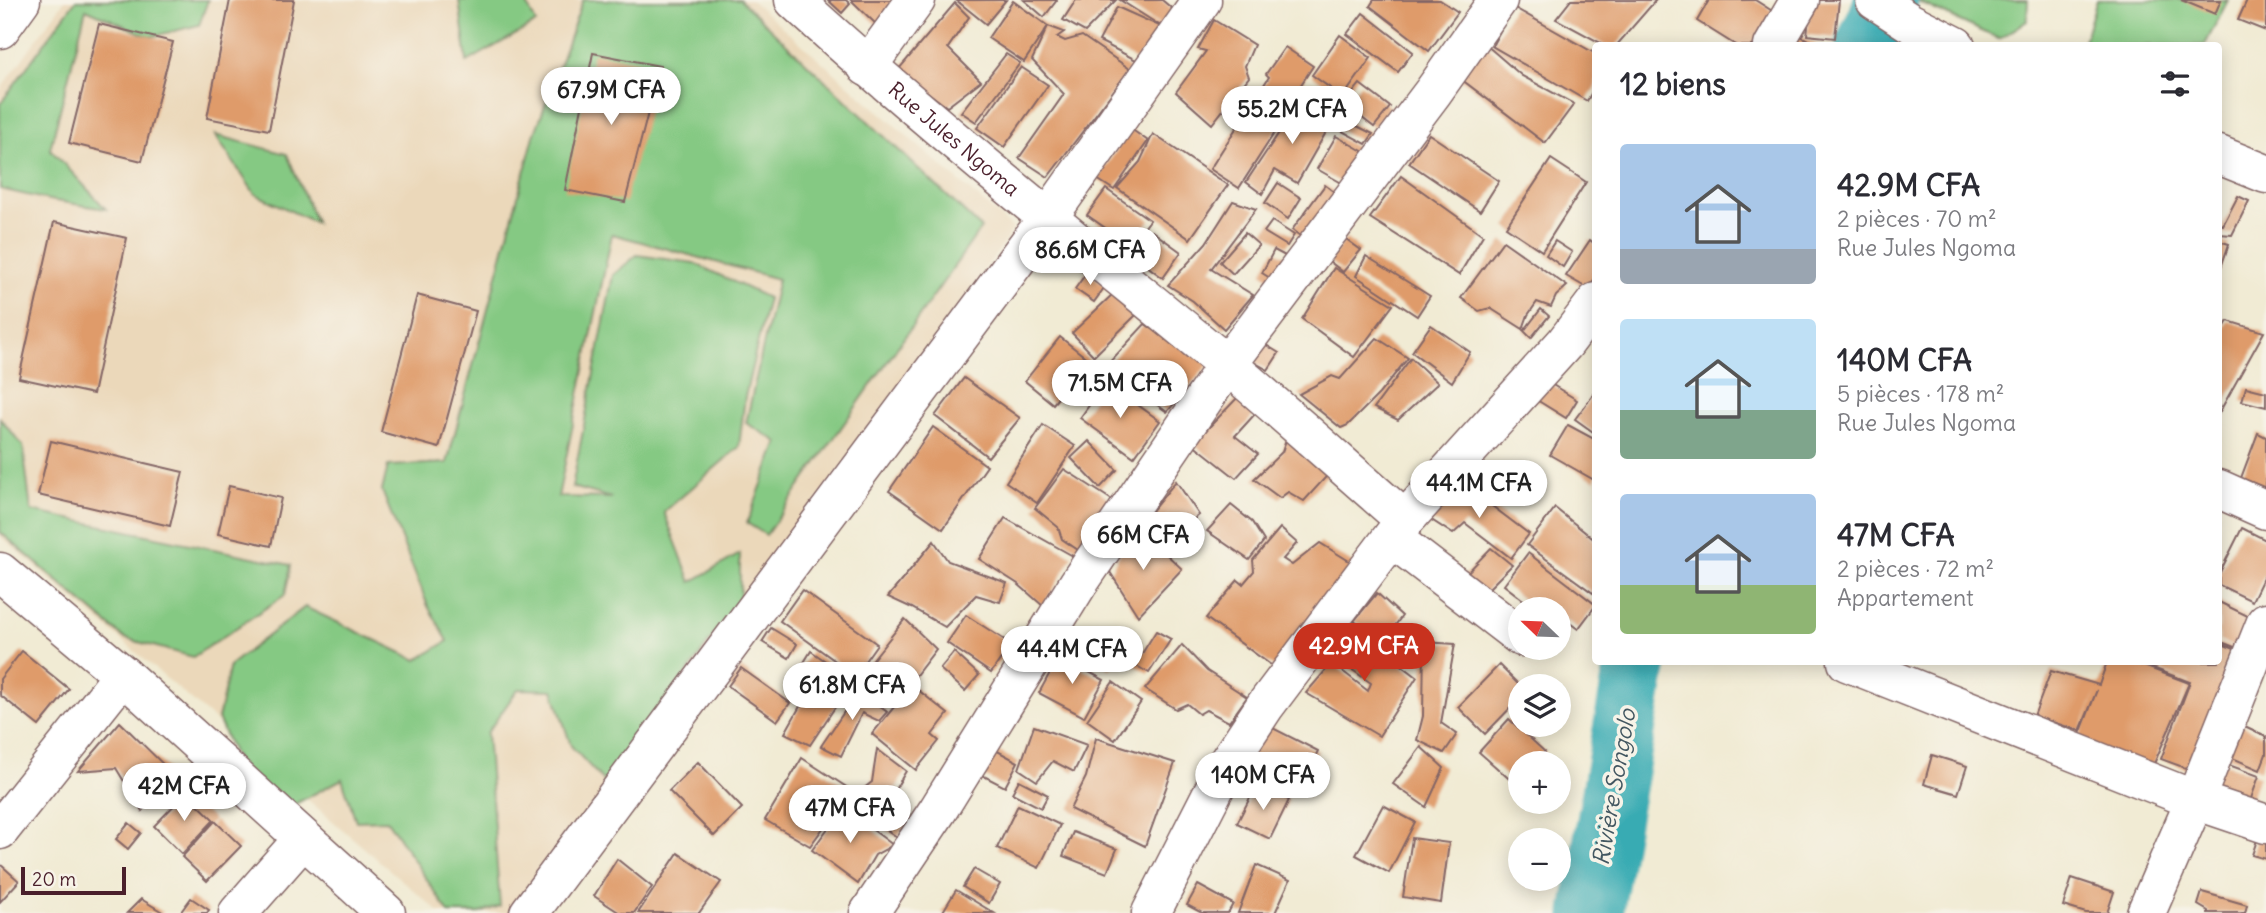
<!DOCTYPE html>
<html lang="fr">
<head>
<meta charset="utf-8">
<style>
	:root { --surface:#fff; --page:#f2f2f3; --text:#2b2b33; --muted:#7c7c81; --accent:#c8321e }
	body { margin:0; font-family:Delius,sans-serif; background:var(--page); color:var(--text); height:100vh; display:flex; flex-direction:column; font-size:26px; white-space:nowrap }
	* { box-sizing:border-box; margin:0 }
	p { font-size:23px; color:var(--muted) }
	.icon { flex:none; width:38px; height:38px; fill:none; stroke:currentColor; stroke-width:2; stroke-linecap:round; stroke-linejoin:round }
	.map { position:relative; flex:1; overflow:hidden }
	.details { position:absolute; left:1592px; top:42px; width:630px; height:623px; display:flex; flex-direction:column; background:var(--surface); border-radius:7px; box-shadow:0 4px 18px #0003 }
	.details>* { flex:none }
	.needle { width:46px; rotate:293deg }
	.fabs { position:absolute; left:1508px; top:597px; display:grid; gap:14px }
	.fabs a { display:grid; place-items:center; width:63px; height:63px; border-radius:50%; background:var(--surface); box-shadow:0 4px 18px #0003; font-size:35px }
	.scale { position:absolute; left:21px; bottom:18px; width:105px; box-sizing:border-box; padding-left:7px; border:4px solid #4a1f2b; border-top:0; font-size:19px; line-height:24px; white-space:nowrap; color:#4a1f2b; -webkit-text-stroke:5px #f7f3e8; paint-order:stroke }
	.price { position:absolute; translate:-50% -60px; padding:0 16px; border-radius:24px; background:#fff; color:#222; font-size:23px; line-height:46px; filter:drop-shadow(0 2px 4px #0008) }
	.price::after { content:''; position:absolute; left:50%; top:42px; width:21px; height:16px; margin-left:-10px; background:inherit; clip-path:polygon(0 0,100% 0,50% 100%) }
	.price.current { background:var(--accent); color:#fff }
	ul { padding:0; list-style:none }
	li { display:flex; align-items:center; gap:21px; height:175px; padding:0 28px }
	li span { display:grid; place-items:center; flex:none; width:196px; height:140px; border-radius:7px; color:#555 }
	li>.icon { margin-inline-start:auto }
	span .icon { width:84px; height:84px; fill:#fffc; stroke-width:1 }
	li b { font-size:30px }
	h2 { display:flex; justify-content:space-between; align-items:center; height:84px; padding:0 28px; font-size:30px }
	.map>svg:first-child { display:block }
	.built { fill:#ebd8ba }
	.green { fill:#85c983; stroke:#687457; stroke-width:2 }
	.lines { fill:none; stroke-linecap:round; stroke-linejoin:round }
	.river { stroke:#39abb3; stroke-width:63 }
	.building { fill:#df9b6a }
	.minor-casing { stroke:#846666; stroke-width:41 }
	.minor { stroke:#fff; stroke-width:38 }
	.labels { text-anchor:middle; stroke-width:7; stroke-linejoin:round; paint-order:stroke }
	.street-label { font-size:21px; fill:#4a1f2b; stroke:#f7f3e8 }
	.water-label { font-size:23px; font-style:italic; fill:#435761; stroke:#f7f3e8 }
</style>
</head>
<body>
<div class="map">
<svg width="2266" height="913" viewBox="0 0 2266 913">
	<rect width="100%" height="100%" fill="#f7f3e8"/>
	<filter id="ink" filterUnits="userSpaceOnUse"><feTurbulence type="fractalNoise" baseFrequency=".0143" numOctaves="2"/><feDisplacementMap in="SourceGraphic" scale="14" xChannelSelector="R" yChannelSelector="G"/><feConvolveMatrix kernelMatrix="1 2 1 2 8 2 1 2 1" color-interpolation-filters="sRGB"/></filter>
	<filter id="wash" filterUnits="userSpaceOnUse"><feTurbulence type="fractalNoise" baseFrequency=".00686" numOctaves="4" result="noise"/><feDisplacementMap in="SourceGraphic" scale="28" xChannelSelector="R" yChannelSelector="G"/><feGaussianBlur stdDeviation="1.57" result="paint"/><feColorMatrix in="noise" values="0 0 0 0 0 0 0 0 0 0 0 0 0 0 0 0 0 1.4 0 .05"/><feComposite in="paint" operator="in"/></filter>
	<g filter="url(#wash)">
		<rect width="100%" height="100%" fill="#f1ebd4"/>
		<polygon class="built" points="65,0 751,0 1014,229 516,913 440,913 0,536 0,90"/>
		<g class="green">
			<polygon points="76,0 208,0 199,25 150,37 86,9 50,149 106,209 49,200 0,189 0,104"/>
			<polygon points="459,0 525,0 536,23 467,62"/>
			<polygon points="583,0 740,0 981,228 766,535 747,523 778,442 746,423 778,279 612,234 558,497 612,498 572,487 613,275 637,255 694,263 768,298 745,397 739,447 664,512 691,582 740,554 740,598 608,786 571,746 553,690 518,689 487,733 500,906 480,913 449,913 387,820 356,821 342,779 263,821 218,719 230,665 305,607 417,660 448,641 428,606 382,491 388,466 447,463 534,136"/>
			<polygon points="1914,0 2028,0 2027,21 1999,39"/>
			<polygon points="2097,0 2228,0 2205,45 2085,46 2083,44"/>
			<polygon points="215,135 287,154 316,223 255,194"/>
			<polygon points="0,418 23,446 31,511 291,565 285,595 193,657 124,638 0,532"/>
		</g>
		<g class="lines">
			<g class="river">
				<polyline points="1867,46 1887,0"/>
				<polyline points="1592,913 1636,662"/>
			</g>
		</g>
		<g id="blocks">
			<g class="building">
				<polygon points="230,0 294,0 269,130 207,118"/>
				<polygon points="828,0 846,0 850,4 842,13"/>
				<polygon points="851,0 892,0 879,27"/>
				<polygon points="956,0 1006,0 986,24"/>
				<polygon points="1024,0 1057,0 1044,17"/>
				<polygon points="1076,0 1116,0 1085,32 1063,20"/>
				<polygon points="1120,0 1162,0 1176,12 1164,28"/>
				<polygon points="1374,0 1440,0 1458,12 1429,51 1370,6"/>
				<polygon points="1571,0 1656,0 1616,46 1606,46 1556,19"/>
				<polygon points="1709,0 1755,0 1777,14 1758,46 1737,46 1697,21"/>
				<polygon points="1811,0 1839,0 1835,38 1807,35"/>
				<polygon points="2181,0 2221,0 2215,14"/>
				<polygon points="2247,0 2266,0 2266,31 2238,20"/>
				<polygon points="1013,1 1048,26 1064,32 1057,37 1065,41 1082,36 1130,69 1048,177 1019,158 1064,94 1032,60 1048,26 1024,62 988,38"/>
				<polygon points="955,3 969,17 948,48 981,81 947,107 898,70"/>
				<polygon points="1117,7 1164,28 1136,60 1099,41"/>
				<polygon points="1513,7 1596,54 1596,85 1587,101 1492,46"/>
				<polygon points="1363,13 1413,52 1398,72 1347,34"/>
				<polygon points="1214,20 1254,45 1245,66 1249,77 1212,124 1176,92 1206,51 1198,49"/>
				<polygon points="99,24 173,42 142,161 69,143"/>
				<polygon points="1797,34 1819,46 1791,46"/>
				<polygon points="1340,35 1371,58 1343,97 1312,75"/>
				<polygon points="1485,44 1522,76 1574,104 1545,143 1457,76"/>
				<polygon points="1285,47 1313,66 1295,94 1298,96 1239,188 1210,169 1269,77 1266,74"/>
				<polygon points="593,53 660,66 625,202 565,190"/>
				<polygon points="1006,54 1020,63 976,122 961,112"/>
				<polygon points="1021,67 1048,85 1004,147 977,128"/>
				<polygon points="1360,84 1390,107 1374,127 1344,104"/>
				<polygon points="1303,97 1333,120 1297,183 1275,170 1262,194 1246,182"/>
				<polygon points="1341,118 1373,134 1366,144 1340,130"/>
				<polygon points="1131,129 1148,141 1114,190 1097,179"/>
				<polygon points="1153,134 1228,185 1190,239 1117,188 1140,162"/>
				<polygon points="1429,134 1499,181 1480,211 1409,163"/>
				<polygon points="1336,136 1366,153 1347,186 1317,169"/>
				<polygon points="1551,159 1586,182 1542,251 1506,227"/>
				<polygon points="1401,176 1483,235 1459,275 1370,218"/>
				<polygon points="1278,183 1301,198 1288,219 1265,203"/>
				<polygon points="1325,185 1338,195 1306,240 1292,230"/>
				<polygon points="1106,189 1150,220 1131,246 1087,215"/>
				<polygon points="2238,196 2249,201 2232,235 2219,234 2219,224 2223,225"/>
				<polygon points="1233,201 1256,209 1211,269 1253,295 1224,329 1193,301 1168,285 1206,243"/>
				<polygon points="1272,221 1294,235 1287,246 1264,232"/>
				<polygon points="54,222 127,238 93,394 19,378"/>
				<polygon points="1152,231 1181,252 1163,278 1134,256"/>
				<polygon points="1245,233 1259,245 1233,274 1220,262"/>
				<polygon points="1346,239 1361,250 1343,272 1329,261"/>
				<polygon points="1590,240 1596,245 1596,278 1587,288 1566,276"/>
				<polygon points="1503,241 1567,286 1556,296 1551,307 1537,302 1528,315 1523,329 1490,308 1479,311 1461,298"/>
				<polygon points="1555,241 1572,252 1563,267 1546,255"/>
				<polygon points="2219,241 2229,244 2219,273"/>
				<polygon points="1274,250 1289,258 1275,281 1262,273"/>
				<polygon points="1366,256 1430,296 1417,316 1356,276"/>
				<polygon points="1334,268 1393,305 1354,357 1302,319"/>
				<polygon points="1087,272 1106,285 1094,302 1075,289"/>
				<polygon points="1114,293 1136,315 1094,356 1072,333"/>
				<polygon points="417,295 476,311 439,448 381,432"/>
				<polygon points="1541,309 1549,316 1531,338 1524,331"/>
				<polygon points="2228,321 2264,332 2219,413 2219,336"/>
				<polygon points="1145,324 1172,342 1211,362 1167,412 1105,367"/>
				<polygon points="1431,325 1470,352 1452,382 1412,352"/>
				<polygon points="1060,337 1089,360 1053,404 1025,381"/>
				<polygon points="1377,338 1408,358 1379,394 1348,425 1341,428 1299,394 1332,376 1340,379"/>
				<polygon points="1263,343 1279,353 1268,370 1252,361"/>
				<polygon points="1411,358 1438,383 1398,420 1374,408"/>
				<polygon points="964,378 1020,418 988,457 935,416"/>
				<polygon points="1543,379 1577,400 1566,418 1532,397"/>
				<polygon points="1106,382 1160,421 1134,457 1080,418"/>
				<polygon points="2246,387 2266,392 2266,407 2242,401"/>
				<polygon points="1596,391 1596,434 1575,419"/>
				<polygon points="1239,396 1255,414 1235,436 1258,454 1236,478 1193,444"/>
				<polygon points="1043,425 1075,446 1037,503 1006,482"/>
				<polygon points="1568,425 1596,440 1596,481 1550,455"/>
				<polygon points="933,427 987,466 943,529 889,491"/>
				<polygon points="1289,431 1336,466 1304,501 1288,492 1280,498 1254,479 1282,452"/>
				<polygon points="2258,433 2266,437 2266,488 2241,478"/>
				<polygon points="51,441 183,472 170,526 38,495"/>
				<polygon points="1089,441 1117,470 1100,488 1071,458"/>
				<polygon points="1064,469 1112,500 1081,552 1062,539 1058,527 1035,508"/>
				<polygon points="1176,481 1199,515 1168,540 1143,522"/>
				<polygon points="1459,481 1529,534 1511,558 1465,523 1453,534 1430,519"/>
				<polygon points="229,486 281,498 271,546 218,534"/>
				<polygon points="1231,505 1252,522 1264,541 1249,560 1207,531"/>
				<polygon points="1555,508 1596,541 1596,589 1593,593 1527,545"/>
				<polygon points="1005,518 1073,556 1043,606 1018,584 979,559"/>
				<polygon points="1280,528 1297,543 1283,559 1292,565 1320,543 1354,564 1278,670 1206,618 1238,580 1243,584 1254,571 1253,560"/>
				<polygon points="2242,528 2266,540 2266,572 2252,601 2219,585 2219,574"/>
				<polygon points="1143,532 1182,569 1138,616 1110,572 1125,544"/>
				<polygon points="934,541 948,561 1007,583 1000,602 976,595 945,627 912,608 888,597"/>
				<polygon points="1491,548 1512,565 1479,598 1460,580"/>
				<polygon points="1528,553 1596,605 1578,629 1559,615 1559,609 1535,609 1504,585"/>
				<polygon points="802,590 877,644 855,675 780,621"/>
				<polygon points="1377,593 1402,616 1384,641 1354,621"/>
				<polygon points="2219,602 2258,621 2247,652 2219,641"/>
				<polygon points="966,615 1011,644 991,673 947,643"/>
				<polygon points="905,619 936,649 900,696 887,688 877,698 854,683"/>
				<polygon points="1352,627 1417,677 1379,736 1306,693 1332,663 1368,691 1371,683 1331,655"/>
				<polygon points="771,628 797,644 789,658 762,642"/>
				<polygon points="1156,631 1171,639 1149,673 1135,665"/>
				<polygon points="1106,637 1123,649 1110,669 1093,657"/>
				<polygon points="1424,642 1455,644 1441,723 1457,734 1444,753 1417,740 1423,716"/>
				<polygon points="2219,643 2245,653 2199,773 2161,759 2190,682 2137,662 2219,662"/>
				<polygon points="1182,645 1207,671 1247,697 1229,722 1206,710 1199,714 1187,704 1176,709 1145,689"/>
				<polygon points="22,651 69,689 39,726 0,695 0,679"/>
				<polygon points="811,651 853,680 810,745 785,733 803,701 787,690"/>
				<polygon points="954,652 979,675 965,691 940,669"/>
				<polygon points="1059,656 1104,680 1084,717 1039,693"/>
				<polygon points="2107,662 2133,662 2189,683 2153,766 2077,742 2097,690 2080,731 2034,716 2051,671 2099,685"/>
				<polygon points="1499,665 1521,687 1521,697 1485,734 1458,707"/>
				<polygon points="741,668 790,703 777,721 728,686"/>
				<polygon points="1113,682 1141,702 1115,740 1087,720"/>
				<polygon points="912,685 948,714 932,735 939,741 916,770 872,734"/>
				<polygon points="859,690 887,712 879,721 862,713 841,756 821,746"/>
				<polygon points="1509,719 1545,752 1535,763 1521,763 1521,779 1516,785 1479,752"/>
				<polygon points="1259,721 1318,751 1302,782 1243,752"/>
				<polygon points="120,722 171,772 142,811 116,768 78,771"/>
				<polygon points="2234,722 2266,737 2266,754 2260,770 2221,753"/>
				<polygon points="1034,726 1087,745 1074,772 1053,761 1037,781 1019,769"/>
				<polygon points="1096,738 1175,763 1145,846 1070,809 1086,777"/>
				<polygon points="990,747 1018,762 1005,787 976,772"/>
				<polygon points="1421,747 1444,768 1426,807 1393,784"/>
				<polygon points="877,749 906,771 886,805 911,819 897,837 846,802 872,782"/>
				<polygon points="1932,755 1967,766 1958,794 1924,784"/>
				<polygon points="802,758 851,790 810,846 765,820"/>
				<polygon points="2218,761 2259,776 2249,804 2208,789"/>
				<polygon points="698,762 742,808 714,836 669,791"/>
				<polygon points="1019,780 1048,795 1041,808 1012,793"/>
				<polygon points="1257,784 1289,800 1270,839 1237,823"/>
				<polygon points="186,793 214,820 182,854 154,826"/>
				<polygon points="845,805 861,821 893,845 875,855 858,884 812,850"/>
				<polygon points="1018,805 1060,825 1039,868 997,848"/>
				<polygon points="1383,805 1415,822 1389,873 1356,855"/>
				<polygon points="215,821 241,846 207,881 182,857"/>
				<polygon points="129,823 141,833 128,849 116,839"/>
				<polygon points="1073,832 1117,849 1107,873 1063,856"/>
				<polygon points="1412,838 1449,843 1441,903 1403,897"/>
				<polygon points="2257,840 2266,843 2266,859 2252,855"/>
				<polygon points="678,853 721,882 699,913 638,913"/>
				<polygon points="617,859 652,887 634,913 620,913 594,896"/>
				<polygon points="0,864 19,881 0,902"/>
				<polygon points="1256,865 1290,880 1275,913 1238,913"/>
				<polygon points="974,869 1000,884 989,903 963,887"/>
				<polygon points="2072,878 2114,892 2107,913 2086,913 2063,906"/>
				<polygon points="1198,885 1233,904 1228,913 1202,913 1187,905"/>
				<polygon points="956,890 994,913 942,913"/>
				<polygon points="2202,892 2247,905 2245,913 2208,913 2208,911 2198,905"/>
				<polygon points="191,898 209,910 207,913 180,913"/>
				<polygon points="141,899 164,913 127,913"/>
			</g>
		</g>
	</g>
	<g filter="url(#ink)">
		<use href="#blocks" fill-opacity="0" stroke="#846666" stroke-width="2"/>
		<g class="lines">
			<defs>
				<g id="minor">
					<path id="s1" d="M 794,0 C 933,127 1080,244 1225,363 C 1286,414 1345,468 1405,520"/>
					<polyline points="1875,0 1909,22 1956,46"/>
					<polyline points="0,29 21,0"/>
					<polyline points="1773,46 1800,0"/>
					<polyline points="867,67 916,0"/>
					<polyline points="2219,155 2266,174"/>
					<polyline points="2219,489 2266,510"/>
					<polyline points="1392,538 1521,637"/>
					<polyline points="0,572 123,675 386,913"/>
					<polyline points="1847,662 2195,800 2266,824"/>
					<polyline points="0,830 123,675"/>
					<polyline points="238,913 303,839"/>
					<polyline points="529,913 1047,219 1202,0"/>
					<polyline points="869,913 938,810 1078,584 1227,365 1433,92 1498,0"/>
					<polyline points="1151,913 1228,762 1265,706 1405,520 1565,343 1596,302"/>
					<polyline points="2146,913 2195,800 2266,622"/>
				</g>
			</defs>
			<use href="#minor" class="minor-casing"/>
			<use href="#minor" class="minor"/>
		</g>
	</g>
	<g class="labels">
		<g class="street-label">
			<text dy="7" stroke="none"><textPath href="#s1" startOffset="212">Rue Jules Ngoma</textPath></text>
		</g>
		<g class="water-label">
			<text transform="translate(1614 787) rotate(-80)" y="8">Rivière Songolo</text>
		</g>
	</g>
</svg>
<div class="fabs">
<a><svg class="needle" viewBox="-14 -14 28 28"><path d="M0-13l5 13h-10z" fill="#e53935"/><path d="M0 13l5-13h-10z" fill="#7c7c81"/></svg></a>
<a><svg class="icon" aria-label="layers" viewBox="0 0 24 24"><path d="M12 4l9 5-9 5-9-5zM3 14l9 5 9-5"/></svg></a>
<a>+</a>
<a>−</a>
</div>
<div class="scale">20 m</div>
<b class="price" style="left:611px;top:127px">67.9M CFA</b>
<b class="price" style="left:1292px;top:146px">55.2M CFA</b>
<b class="price" style="left:1090px;top:287px">86.6M CFA</b>
<b class="price" style="left:1120px;top:420px">71.5M CFA</b>
<b class="price" style="left:1479px;top:520px">44.1M CFA</b>
<b class="price" style="left:1143px;top:572px">66M CFA</b>
<b class="price current" style="left:1364px;top:683px">42.9M CFA</b>
<b class="price" style="left:1072px;top:686px">44.4M CFA</b>
<b class="price" style="left:852px;top:722px">61.8M CFA</b>
<b class="price" style="left:1263px;top:812px">140M CFA</b>
<b class="price" style="left:184px;top:823px">42M CFA</b>
<b class="price" style="left:850px;top:845px">47M CFA</b>
<section class="details">
<h2>12 biens<svg class="icon" aria-label="filters" viewBox="0 0 24 24"><path d="M4 7h16M4 17h16"/><circle cx="9" cy="7" r="2"/><circle cx="15" cy="17" r="2"/></svg></h2>
<ul>
<li><span style="background:linear-gradient(#a9c7e8 75%,#9aa5b1 0)"><svg class="icon" aria-label="home" viewBox="0 0 24 24"><path d="M3 11l9-7 9 7M6 9v11h12V9"/></svg></span><div><b>42.9M CFA</b><p>2 pièces · 70 m²</p><p>Rue Jules Ngoma</p></div></li>
<li><span style="background:linear-gradient(#bfe0f5 65%,#7fa58c 0)"><svg class="icon" aria-label="home" viewBox="0 0 24 24"><path d="M3 11l9-7 9 7M6 9v11h12V9"/></svg></span><div><b>140M CFA</b><p>5 pièces · 178 m²</p><p>Rue Jules Ngoma</p></div></li>
<li><span style="background:linear-gradient(#a9c7e8 65%,#8fb573 0)"><svg class="icon" aria-label="home" viewBox="0 0 24 24"><path d="M3 11l9-7 9 7M6 9v11h12V9"/></svg></span><div><b>47M CFA</b><p>2 pièces · 72 m²</p><p>Appartement</p></div></li>
</ul>
</section>
</div>
</body>
</html>
